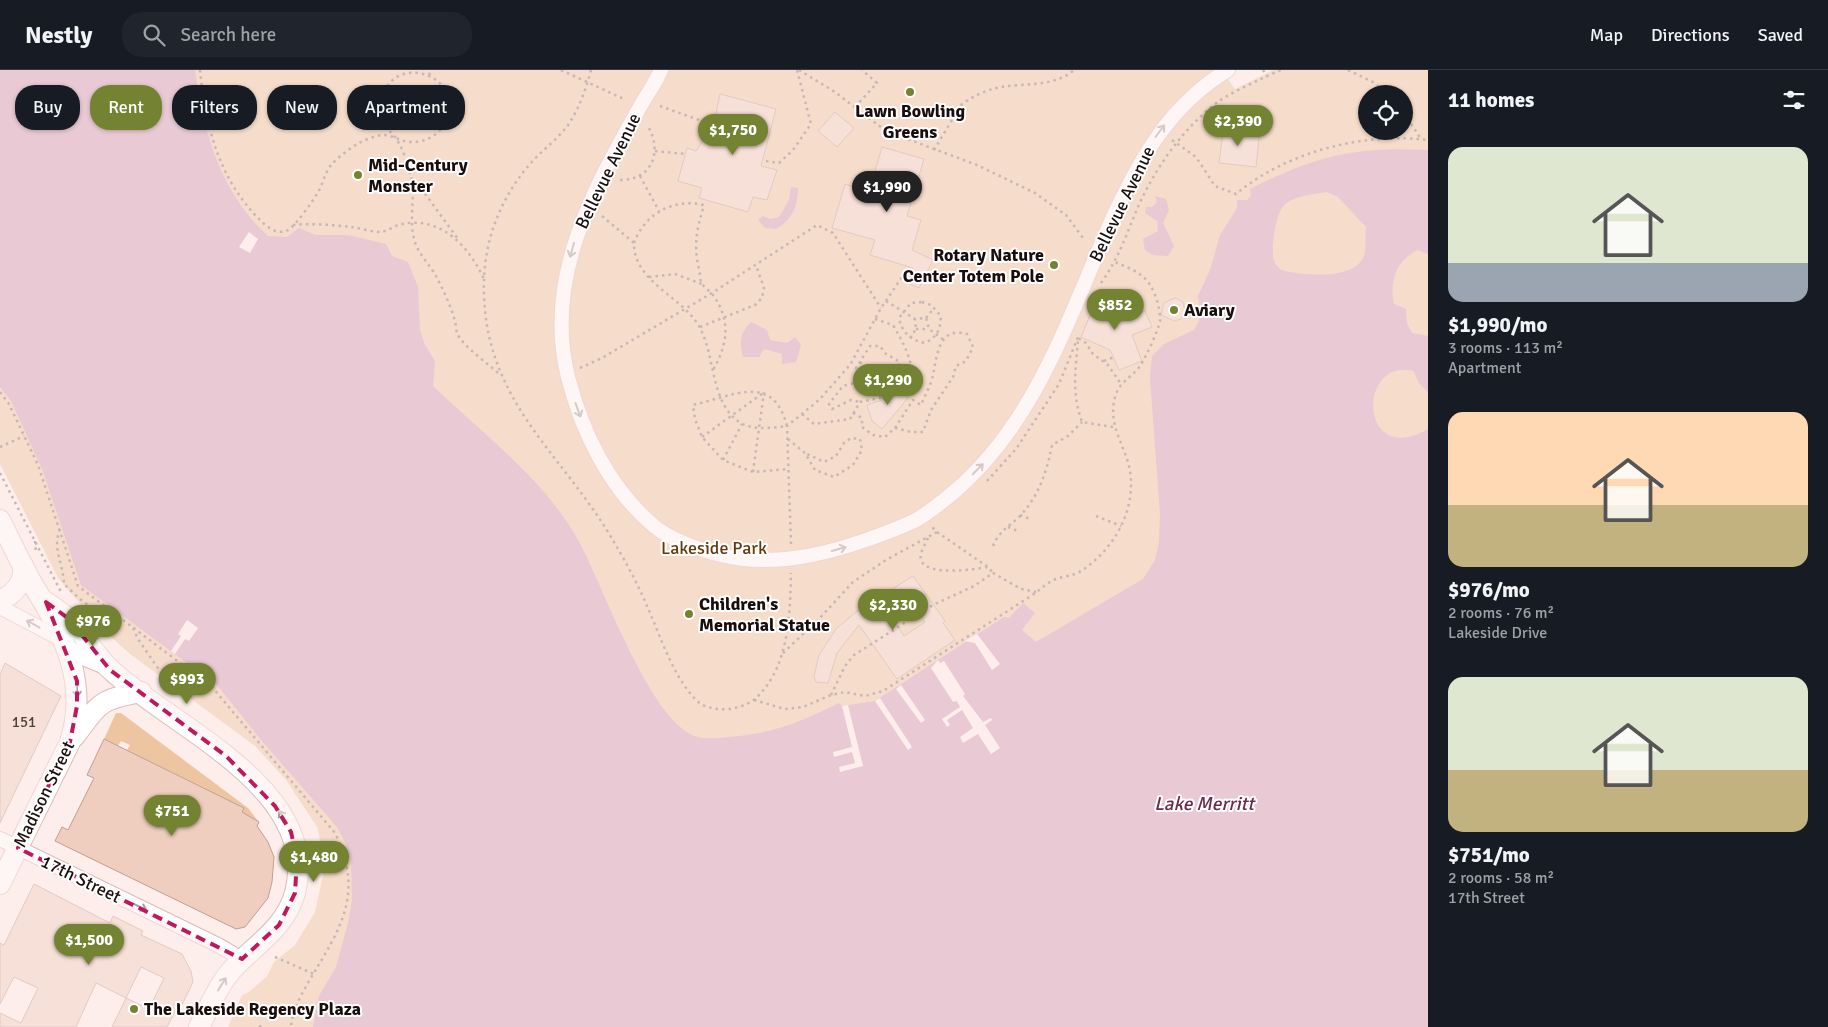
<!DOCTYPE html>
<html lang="en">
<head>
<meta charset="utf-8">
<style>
	:root { --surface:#171b24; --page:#20242c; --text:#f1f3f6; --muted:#9ea1a6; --line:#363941; --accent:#748332 }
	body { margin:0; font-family:Signika,sans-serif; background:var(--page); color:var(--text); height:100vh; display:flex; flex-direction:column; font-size:19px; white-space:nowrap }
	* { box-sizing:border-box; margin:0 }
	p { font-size:16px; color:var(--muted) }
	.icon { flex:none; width:28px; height:28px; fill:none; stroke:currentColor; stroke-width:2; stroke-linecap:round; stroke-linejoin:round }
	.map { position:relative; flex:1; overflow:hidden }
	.drawer { display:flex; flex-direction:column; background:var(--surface); width:400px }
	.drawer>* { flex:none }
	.top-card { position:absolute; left:15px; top:15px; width:475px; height:45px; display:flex; gap:10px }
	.fabs { position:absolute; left:1358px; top:15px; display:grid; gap:10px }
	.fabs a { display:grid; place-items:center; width:55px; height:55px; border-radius:50%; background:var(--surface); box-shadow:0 1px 4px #0004; font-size:25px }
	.price { position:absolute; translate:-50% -42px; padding:0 11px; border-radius:18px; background:var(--accent); color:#fff; font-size:16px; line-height:32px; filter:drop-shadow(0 1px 2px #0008) }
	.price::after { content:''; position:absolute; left:50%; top:30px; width:15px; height:11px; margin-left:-8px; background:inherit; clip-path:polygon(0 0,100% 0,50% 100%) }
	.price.selected { background:#222; color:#fff }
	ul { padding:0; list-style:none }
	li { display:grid; align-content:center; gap:10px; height:265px; padding:0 20px }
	li span { display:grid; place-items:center; height:155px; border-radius:15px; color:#555 }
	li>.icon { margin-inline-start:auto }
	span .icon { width:90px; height:90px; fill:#fffc; stroke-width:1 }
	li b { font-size:21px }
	h2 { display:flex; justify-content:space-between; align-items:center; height:60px; padding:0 20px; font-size:21px }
	.chip { padding:0 18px; border-radius:20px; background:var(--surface); box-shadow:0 1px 4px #0004; font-size:18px; line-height:45px }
	.chip.selected { background:var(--accent); color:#fff }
	header { display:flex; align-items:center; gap:30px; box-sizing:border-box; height:70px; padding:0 25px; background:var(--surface); border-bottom:1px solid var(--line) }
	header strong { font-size:24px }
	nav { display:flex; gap:28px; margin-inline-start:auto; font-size:18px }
	.search { width:350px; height:45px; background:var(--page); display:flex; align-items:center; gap:12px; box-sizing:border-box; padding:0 18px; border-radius:20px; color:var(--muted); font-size:19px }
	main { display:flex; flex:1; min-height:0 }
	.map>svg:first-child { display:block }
	.green { fill:#eec5a1; fill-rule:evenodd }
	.water { fill:#d09bb4; fill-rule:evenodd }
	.pier { fill:#fdeeec }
	.building { fill:#efcebf; stroke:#bf9f91; fill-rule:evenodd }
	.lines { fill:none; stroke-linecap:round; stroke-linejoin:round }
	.street-casing { stroke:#dfbab5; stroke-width:16 }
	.secondary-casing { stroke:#dfbab5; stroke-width:22 }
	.path { stroke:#837674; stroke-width:2.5; stroke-dasharray:2.5 4; stroke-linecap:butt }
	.street { stroke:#fff; stroke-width:14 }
	.secondary { stroke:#fff; stroke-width:20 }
	.oneway { stroke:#a39f9e }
	.marked { fill:none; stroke:#c2185b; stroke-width:4; stroke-dasharray:10 6; stroke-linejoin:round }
	.poi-dot { fill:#748332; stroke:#fff; stroke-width:2 }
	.labels { text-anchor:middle; stroke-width:4; stroke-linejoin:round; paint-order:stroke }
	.number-label { font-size:15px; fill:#4f3e3a }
	.poi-label { font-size:18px; font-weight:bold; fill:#1a0e0d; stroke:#fff; text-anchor:start }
	.street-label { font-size:18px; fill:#1a0e0d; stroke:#fff }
	.park-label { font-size:18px; fill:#62390b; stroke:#fff }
	.water-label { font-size:19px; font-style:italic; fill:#6a2a4d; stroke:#fff }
</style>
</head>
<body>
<header>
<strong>Nestly</strong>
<div class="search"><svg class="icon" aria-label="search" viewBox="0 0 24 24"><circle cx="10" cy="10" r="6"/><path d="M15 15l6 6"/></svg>Search here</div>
<nav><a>Map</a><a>Directions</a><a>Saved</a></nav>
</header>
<main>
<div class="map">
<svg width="1428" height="957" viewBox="0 0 1428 957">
	<rect width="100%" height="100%" fill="#fdeeec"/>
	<g class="green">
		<path d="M 0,0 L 1222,0 L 1235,19 L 1273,0 L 1428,0 L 1428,957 L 228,957 L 242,925 L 249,922 L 267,906 L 274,892 L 295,875 L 315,842 L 323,805 L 323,783 L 317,757 L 286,710 L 255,676 L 130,584 L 102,559 L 58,508 L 0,394 ZM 1366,24 L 1404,24 L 1404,61 L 1366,61 Z"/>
		<polygon points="116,643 121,643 248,738 259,752 242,742 244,738 127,680 130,675 121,671 118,676 104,669"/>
	</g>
	<g class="water">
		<path d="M 0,0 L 195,0 C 204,63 220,122 268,166 L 287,167 L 299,158 L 315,165 L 348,165 L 386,174 L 392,186 L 408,192 L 418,217 L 420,260 L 424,273 L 435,291 L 433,316 C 482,363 545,410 578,470 C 602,512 651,656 698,667 C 707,669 719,668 728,667 C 775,663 798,653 839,633 L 842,636 L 875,631 L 1004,547 L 1009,548 L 1023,533 L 1035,543 L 1022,560 L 1036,572 L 1143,509 L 1155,490 L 1159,472 L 1160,444 L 1150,308 L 1152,286 L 1164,274 L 1194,260 L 1199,251 L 1201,242 L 1198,226 L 1210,200 L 1220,165 L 1237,138 L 1237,130 L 1247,130 L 1251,126 L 1250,119 C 1315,86 1355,76 1428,80 L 1428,184 L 1418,180 C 1396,190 1389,212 1394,234 L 1406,239 L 1407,254 L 1412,263 L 1428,266 L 1428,322 L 1418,312 L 1414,301 C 1356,287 1359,399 1428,359 L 1428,957 L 313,957 L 319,926 L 336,897 L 348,853 L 352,830 L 351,793 L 346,774 L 337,757 L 261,670 L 218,616 L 81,515 L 42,399 L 11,331 L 0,317 ZM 1327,122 L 1338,127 L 1366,157 C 1365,165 1367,180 1363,188 C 1352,211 1301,205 1281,200 C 1279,198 1275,194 1274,191 C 1270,180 1276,142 1285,134 C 1295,126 1314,124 1327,122 Z"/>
		<path d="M 791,117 L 798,118 C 798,136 792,150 776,159 L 765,158 L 758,150 L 763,146 L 770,149 L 779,147 L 789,130 Z"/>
		<polygon points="1155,126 1166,129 1169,140 1163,153 1174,176 1168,186 1153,185 1145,180 1143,169 1158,161 1157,151 1145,143 1146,137 1152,137 1157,132"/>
		<path d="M 751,252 L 767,260 L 770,270 L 787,273 L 795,267 L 801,275 L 796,292 L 782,294 L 782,284 L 764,279 L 759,287 L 743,287 C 739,272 740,263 751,252 Z"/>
	</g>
	<g class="pier">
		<polygon points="249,162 258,169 250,183 239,177"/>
		<polygon points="187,550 198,558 189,571 185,569 175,584 171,581 181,566 178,564"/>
		<polygon points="977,564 1000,594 992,600 975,573 965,571"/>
		<polygon points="938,590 940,593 944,591 965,624 963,626 983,652 991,648 992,650 985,655 1000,678 991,684 978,664 963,673 960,667 973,658 962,640 947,650 950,655 947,657 942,649 960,637 957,631 953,632 931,598"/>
		<polygon points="901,615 925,650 921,653 896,619"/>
		<polygon points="880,628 912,677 908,680 875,631"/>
		<polygon points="848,635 863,696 840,702 839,697 855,693 852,682 834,687 833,682 852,677 842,636"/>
	</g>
	<g class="building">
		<polygon points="720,24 776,39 761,96 777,100 767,130 753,127 748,142 699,128 702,118 678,111 687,78 696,81 714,54"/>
		<polygon points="835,42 854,58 837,77 818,61"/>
		<polygon points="1224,52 1243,54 1241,65 1259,67 1256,97 1219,93"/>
		<polygon points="882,77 924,89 907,146 921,150 912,180 933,190 919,218 906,212 913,198 870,185 875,170 832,158 845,114 869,122"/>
		<polygon points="1100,222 1124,233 1115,254 1145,241 1152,257 1132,265 1142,291 1119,300 1110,280 1081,267"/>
		<polygon points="1175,228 1183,232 1185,241 1181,249 1174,251 1161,245 1164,233"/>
		<polygon points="899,314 910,322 907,327 908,328 882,359 872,351 867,335 882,330 891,318 895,318"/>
		<path d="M 913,506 L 945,551 L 943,553 L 955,570 L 897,609 L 859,555 L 837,583 L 828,613 L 816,612 L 814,606 L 819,585 L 836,559 L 856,542 ZM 907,525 L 925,552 L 904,566 L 886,539 Z"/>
		<polygon points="5,593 61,626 0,753 0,604"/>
		<polygon points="104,669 244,738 242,742 259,752 257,756 268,772 274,787 272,812 268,828 245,857 236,859 55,771 62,757 68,760 94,708 87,705"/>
		<path d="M 34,814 L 110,853 L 113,846 L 143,861 L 141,865 L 182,884 L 191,901 L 193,912 L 179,941 L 176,940 L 167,957 L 112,957 L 126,928 L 96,913 L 76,957 L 0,957 L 0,943 L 21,953 L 38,918 L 14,907 L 0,934 L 0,873 L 4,875 ZM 141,897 L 164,908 L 149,939 L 126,928 Z"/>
	</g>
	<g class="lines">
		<defs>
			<g id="street">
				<path d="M 661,0 C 656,12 648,23 641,35 C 594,118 543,208 568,307 C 582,362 609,418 654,456 C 672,471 698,479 721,485 C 770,497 820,486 866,470 C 883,464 900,458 916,450 C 930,442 942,432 954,422 C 1039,349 1069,244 1114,145 C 1141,87 1171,34 1228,0"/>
				<polyline points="0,537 57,567 83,588 105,597"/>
				<polyline points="0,769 218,875 242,889"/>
			</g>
			<g id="secondary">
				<path d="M 0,450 C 11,472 21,494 33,515 C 64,564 89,613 70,672 L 0,814"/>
				<path d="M 0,530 C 14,525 25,512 23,496"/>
				<path d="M 46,532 C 54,538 63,543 70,550 C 85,565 95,586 111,600 C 172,657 322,719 295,823 C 285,859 254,875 231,901 C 217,917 209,938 199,957"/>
				<path d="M 74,667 C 100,633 98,630 141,622"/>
			</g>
		</defs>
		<use href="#street" class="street-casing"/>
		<use href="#secondary" class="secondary-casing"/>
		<g class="path">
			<path d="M 200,0 C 205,55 219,109 259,149 C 266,156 277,166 288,160 C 296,155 312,132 317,124 C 323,115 325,101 332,94 C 339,87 350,78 359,73 C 365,70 376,65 383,65 C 393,65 401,72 411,72 C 436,73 457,49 447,24 C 443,15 436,8 426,5 C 416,1 403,2 394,9 C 380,20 375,39 384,54 C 387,60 394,64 397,70 C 404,81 407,93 411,106 C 416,127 408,151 415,172 C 419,185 431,196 437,208 C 444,221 451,237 455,251 C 456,255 456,260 457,263 C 462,276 489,294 499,304"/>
			<polyline points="561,0 626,30"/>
			<path d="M 591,0 C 586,19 579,39 568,55 C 557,70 541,81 529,95 C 497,133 482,177 484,226 C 488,333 561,383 611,467 C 624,489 637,512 647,536 C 661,567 672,605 696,630 C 710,644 742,641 756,628 C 789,597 790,546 791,503"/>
			<polyline points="799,0 835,22 886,61 977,95 1035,123 1066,145 1083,168 1082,170"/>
			<polyline points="1263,0 1267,6 1281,0"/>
			<polyline points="1348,0 1375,13 1386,24"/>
			<polyline points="429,5 431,0"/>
			<polyline points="660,36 699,50"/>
			<polyline points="855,37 877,13 862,0"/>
			<polyline points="1404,43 1421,69"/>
			<path d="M 1172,70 L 1196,87 L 1215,116 L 1236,124 C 1286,82 1363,62 1428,70"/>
			<path d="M 934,80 L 961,35 C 973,26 986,20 1001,17 C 1024,13 1055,17 1074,0"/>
			<polyline points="655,81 685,84"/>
			<polyline points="766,91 779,93 793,80 811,54 797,0"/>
			<polyline points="640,106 659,141"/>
			<polyline points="412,109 418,114 458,169"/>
			<path d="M 620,110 C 652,110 662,83 649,58"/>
			<path d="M 602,146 L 634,173 C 633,212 685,228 700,258 C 714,284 711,325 733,347 C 748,362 768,358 787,356 C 773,302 733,326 693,335 L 695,349 L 702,367 L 723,390 L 753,402 L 789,399"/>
			<path d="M 293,155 C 310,153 334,155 351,157 C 360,158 371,162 381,162 C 388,161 395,155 402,154 C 442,146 469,177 484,209"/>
			<path d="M 634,173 C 645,143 674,128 704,135 C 697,159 693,174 699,199 C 700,203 700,211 702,214 C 705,218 710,221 713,225 C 731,250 728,274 713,300"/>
			<polyline points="649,207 675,204 702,214"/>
			<path d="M 1101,213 C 1120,186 1125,167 1138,137 C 1155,98 1184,57 1219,31 C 1234,21 1251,14 1267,6"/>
			<polyline points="886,231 915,249 926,248 929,259 944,270"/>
			<path d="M 922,232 L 931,235 L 941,246 C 940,260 938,266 925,273 C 911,270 902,263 899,248 L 911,233 Z"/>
			<polyline points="926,248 934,238"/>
			<path d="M 875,249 L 893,255 C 911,286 913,294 913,330"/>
			<polyline points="700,257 755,235 762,228 764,218 756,195"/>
			<polyline points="916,259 929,259"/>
			<polyline points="910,268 916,259 915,249"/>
			<polyline points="1104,291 1114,287"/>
			<polyline points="860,292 872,303 876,315 883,319"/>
			<polyline points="580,298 602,288 712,223 817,155 833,163 881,238"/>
			<path d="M 0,322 L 9,334 L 38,395 L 78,516 L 212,617 L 335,763 C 365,824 340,859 309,911 C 301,926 292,940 291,957"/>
			<path d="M 853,343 L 862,348 L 862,357 L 873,365 L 885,367 L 895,358 L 913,330 L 921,335 C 925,325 931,315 933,305 C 937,285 939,256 967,264 L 973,277 L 966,291 L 956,296 L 953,307 L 931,340 L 923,362 L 911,362 L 895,358"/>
			<polyline points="802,344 814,354 850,349 860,332 880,328 883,319 892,311 900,292 886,284 880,276 870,276 856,298 859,307 854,313 843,316 829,334 832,339 851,330 860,332"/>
			<path d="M 1113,357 L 1082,352 C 1071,321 1076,300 1078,268 L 1086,273 L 1093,284 L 1108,295 L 1121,314"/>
			<polyline points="702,367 763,323"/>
			<polyline points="788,369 805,383 815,400 834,407 853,395 862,380 860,369 851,368 844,373 836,386 824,392 805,383"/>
			<polyline points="0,377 24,366"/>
			<polyline points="723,390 742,354"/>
			<polyline points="753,402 764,322"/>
			<polyline points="0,403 61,522"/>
			<polyline points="987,411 1016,379 1059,314 1078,267"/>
			<polyline points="1020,445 1032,450"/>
			<polyline points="1096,446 1121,456"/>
			<polyline points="1008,457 1020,462"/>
			<path d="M 60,459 C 52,479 63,492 64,514 C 75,524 92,544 109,540"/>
			<polyline points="937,462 988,497 993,503"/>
			<path d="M 928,468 C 925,475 919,483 921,490 C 927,507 975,499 988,497"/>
			<polyline points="35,471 36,483"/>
			<polyline points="791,474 787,356 819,330 850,295 881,238 902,207"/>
			<path d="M 993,476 C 999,461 1010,456 1021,445 C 1039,425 1047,401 1052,375 L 1068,366 L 1082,352"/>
			<polyline points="133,558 138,569 164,607 210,617"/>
			<polyline points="783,583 818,550 853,512 886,490 937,462 932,457"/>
			<polyline points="161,611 164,607"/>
			<polyline points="831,625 845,596 854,585 933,535 974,516 993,503 1021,519 1036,522"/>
			<path d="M 754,630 L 785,639 L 803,637 L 831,625 L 845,622 L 865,626 L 883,621 L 1031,526 C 1040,520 1046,513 1056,509 C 1064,506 1073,506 1081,501 C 1118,477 1142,430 1126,386 C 1118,365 1108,347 1116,324 C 1120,312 1133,306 1140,296 C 1146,287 1158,261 1160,251 C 1161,238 1153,213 1142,206 C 1135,200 1124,196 1115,192"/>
			<polyline points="275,887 314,904"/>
			<polyline points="259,956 262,957"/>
		</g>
		<use href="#street" class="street"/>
		<use href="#secondary" class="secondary"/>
	</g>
	<defs><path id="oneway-shaft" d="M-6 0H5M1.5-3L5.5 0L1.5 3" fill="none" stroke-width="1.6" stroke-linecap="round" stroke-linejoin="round" transform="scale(1.25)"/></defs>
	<g class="oneway">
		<use href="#oneway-shaft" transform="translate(1160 61) rotate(-53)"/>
		<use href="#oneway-shaft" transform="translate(572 180) rotate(106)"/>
		<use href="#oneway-shaft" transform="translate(578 340) rotate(70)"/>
		<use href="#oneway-shaft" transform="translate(978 399) rotate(-45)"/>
		<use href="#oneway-shaft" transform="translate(839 479) rotate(-16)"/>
		<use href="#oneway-shaft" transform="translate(33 554) rotate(-151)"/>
		<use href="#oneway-shaft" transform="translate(77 620) rotate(88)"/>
		<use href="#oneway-shaft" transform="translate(283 747) rotate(-122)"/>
		<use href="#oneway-shaft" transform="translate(140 837) rotate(26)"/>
		<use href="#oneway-shaft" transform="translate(222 914) rotate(-58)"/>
	</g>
	<path d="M0 0H1428V957H0ZM 46,532 L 69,549 L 110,600 L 226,686 L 275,736 L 291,762 L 297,789 L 295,823 L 279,855 L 242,889 L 18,778 L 70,672 L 77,636 L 77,611 Z" fill="#fdeeec" fill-opacity=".55" fill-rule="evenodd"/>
	<path class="marked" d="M 46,532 L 69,549 L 110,600 L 226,686 L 275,736 L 291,762 L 297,789 L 295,823 L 279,855 L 242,889 L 18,778 L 70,672 L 77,636 L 77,611 Z"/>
	<g class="poi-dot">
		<circle cx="910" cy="22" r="5"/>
		<circle cx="358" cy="105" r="5"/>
		<circle cx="1054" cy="195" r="5"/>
		<circle cx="1174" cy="240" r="5"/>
		<circle cx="689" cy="544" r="5"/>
		<circle cx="134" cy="939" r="5"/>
	</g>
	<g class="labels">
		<g class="number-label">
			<text x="24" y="657">151</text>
		</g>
		<g class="poi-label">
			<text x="910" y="47" text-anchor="middle">Lawn Bowling<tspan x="910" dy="21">Greens</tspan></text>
			<text x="368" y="101">Mid-Century<tspan x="368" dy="21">Monster</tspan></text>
			<text x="1044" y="191" text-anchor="end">Rotary Nature<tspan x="1044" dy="21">Center Totem Pole</tspan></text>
			<text x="1184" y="246">Aviary</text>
			<text x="699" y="540">Children's<tspan x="699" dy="21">Memorial Statue</tspan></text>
			<text x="144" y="945">The Lakeside Regency Plaza</text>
		</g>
		<g class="street-label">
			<text transform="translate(608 101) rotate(-64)" y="6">Bellevue Avenue</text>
			<text transform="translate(1122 134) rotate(-64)" y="6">Bellevue Avenue</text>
			<text transform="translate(44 724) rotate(-64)" y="6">Madison Street</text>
			<text transform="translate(81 809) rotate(26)" y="6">17th Street</text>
		</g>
		<g class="park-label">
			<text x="714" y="484">Lakeside Park</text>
		</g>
		<g class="water-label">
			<text x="1204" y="740">Lake Merritt</text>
		</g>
	</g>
</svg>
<div class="fabs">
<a><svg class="icon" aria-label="locate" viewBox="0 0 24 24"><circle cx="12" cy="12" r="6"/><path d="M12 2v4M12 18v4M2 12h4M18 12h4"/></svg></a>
</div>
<b class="price" style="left:1238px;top:77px">$2,390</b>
<b class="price" style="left:733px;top:86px">$1,750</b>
<b class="price selected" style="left:887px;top:143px">$1,990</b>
<b class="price" style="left:1115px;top:261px">$852</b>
<b class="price" style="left:888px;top:336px">$1,290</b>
<b class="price" style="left:893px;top:561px">$2,330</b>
<b class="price" style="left:93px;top:577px">$976</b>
<b class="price" style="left:187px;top:635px">$993</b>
<b class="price" style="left:172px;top:767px">$751</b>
<b class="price" style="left:314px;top:813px">$1,480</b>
<b class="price" style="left:89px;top:896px">$1,500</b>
<div class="top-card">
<a class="chip">Buy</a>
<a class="chip selected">Rent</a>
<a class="chip">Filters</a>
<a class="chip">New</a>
<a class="chip">Apartment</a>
</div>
</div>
<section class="drawer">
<h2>11 homes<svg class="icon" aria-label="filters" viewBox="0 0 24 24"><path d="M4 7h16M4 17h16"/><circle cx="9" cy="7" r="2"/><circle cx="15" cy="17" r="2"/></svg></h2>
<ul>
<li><span style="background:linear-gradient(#dfe7d0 75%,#9aa5b1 0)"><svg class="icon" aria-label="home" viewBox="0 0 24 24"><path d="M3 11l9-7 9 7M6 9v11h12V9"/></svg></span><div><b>$1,990/mo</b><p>3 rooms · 113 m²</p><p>Apartment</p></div></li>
<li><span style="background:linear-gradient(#ffd9b3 60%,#c2b280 0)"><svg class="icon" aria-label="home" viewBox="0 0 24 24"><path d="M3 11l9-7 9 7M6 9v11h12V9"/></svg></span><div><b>$976/mo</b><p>2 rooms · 76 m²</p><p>Lakeside Drive</p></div></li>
<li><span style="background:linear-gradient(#dfe7d0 60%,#c2b280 0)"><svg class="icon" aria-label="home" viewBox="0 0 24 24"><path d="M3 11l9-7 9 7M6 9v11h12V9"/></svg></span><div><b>$751/mo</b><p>2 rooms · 58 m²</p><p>17th Street</p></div></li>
</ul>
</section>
</main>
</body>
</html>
